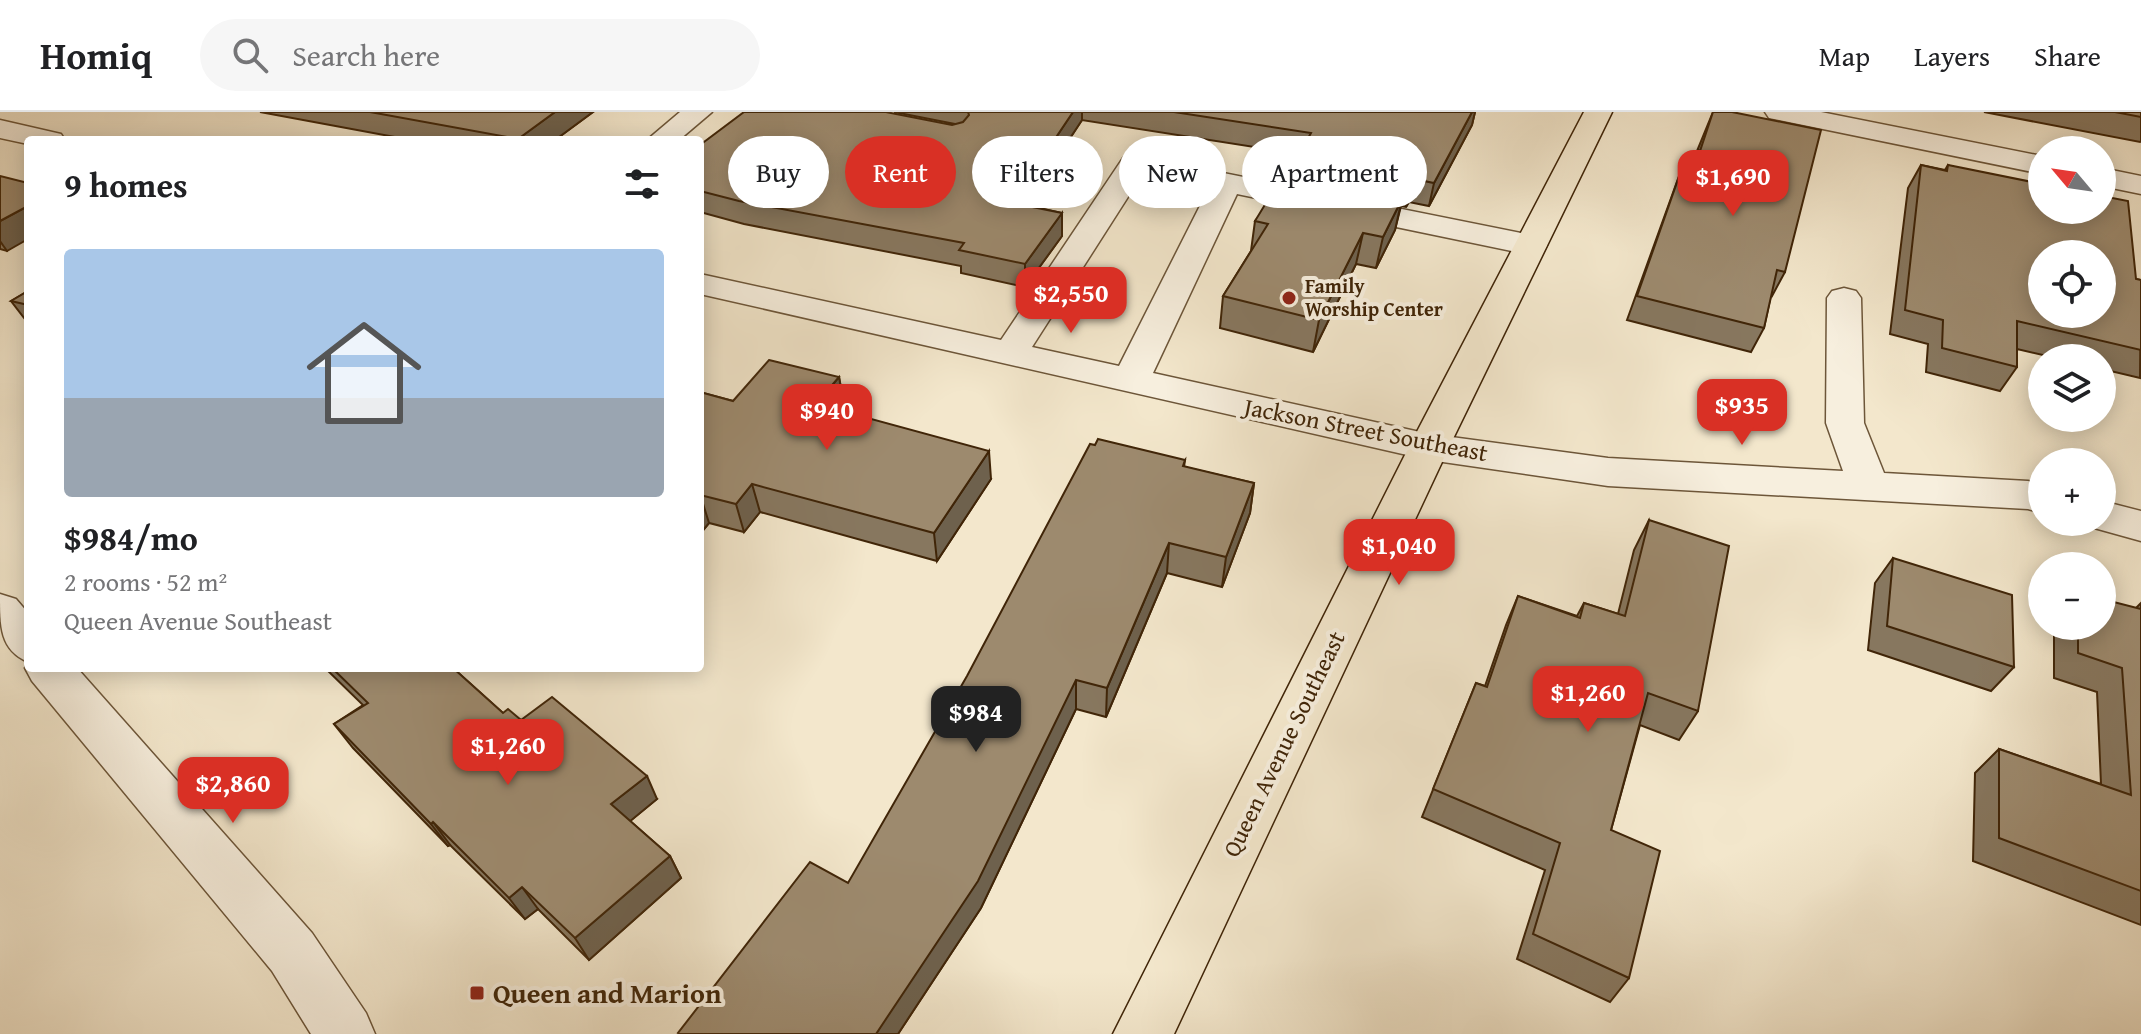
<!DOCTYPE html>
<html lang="en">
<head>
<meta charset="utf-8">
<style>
	:root { --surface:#fff; --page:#f6f6f6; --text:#202124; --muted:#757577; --line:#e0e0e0; --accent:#d93025 }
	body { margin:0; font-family:"Gentium Book Plus",serif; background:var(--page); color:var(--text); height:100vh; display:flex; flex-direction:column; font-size:30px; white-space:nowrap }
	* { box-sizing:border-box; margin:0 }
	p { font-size:26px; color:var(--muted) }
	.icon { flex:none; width:44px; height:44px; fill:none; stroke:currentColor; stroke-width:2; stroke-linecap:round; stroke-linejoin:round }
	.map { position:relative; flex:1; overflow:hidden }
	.panel { position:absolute; left:24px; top:24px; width:680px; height:536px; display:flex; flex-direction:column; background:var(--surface); border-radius:8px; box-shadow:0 4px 20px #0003 }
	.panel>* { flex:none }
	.guide { position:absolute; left:728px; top:24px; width:760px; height:72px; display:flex; gap:16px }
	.needle { width:52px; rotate:299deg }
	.tools { position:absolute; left:2028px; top:24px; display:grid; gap:16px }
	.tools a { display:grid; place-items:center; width:88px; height:88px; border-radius:50%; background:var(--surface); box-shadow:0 4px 20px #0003; font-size:40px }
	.price { position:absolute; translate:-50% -68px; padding:0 18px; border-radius:16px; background:var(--accent); color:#fff; font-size:26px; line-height:52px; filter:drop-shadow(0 2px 4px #0008) }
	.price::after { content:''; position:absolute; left:50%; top:48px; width:24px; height:18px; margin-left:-12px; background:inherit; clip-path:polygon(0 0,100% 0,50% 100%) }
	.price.selected { background:#222; color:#fff }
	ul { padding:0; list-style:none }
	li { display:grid; align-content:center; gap:16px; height:424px; padding:0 40px }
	li span { display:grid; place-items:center; height:248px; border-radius:8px; color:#555 }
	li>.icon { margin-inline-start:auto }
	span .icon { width:144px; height:144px; fill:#fffc; stroke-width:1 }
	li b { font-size:34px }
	h2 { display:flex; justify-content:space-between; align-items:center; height:96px; padding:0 40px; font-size:34px }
	.tag { padding:0 28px; border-radius:36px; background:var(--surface); box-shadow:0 4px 20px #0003; font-size:28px; line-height:72px }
	.tag.selected { background:var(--accent); color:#fff }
	header { display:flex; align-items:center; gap:48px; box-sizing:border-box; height:112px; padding:0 40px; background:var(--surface); border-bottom:2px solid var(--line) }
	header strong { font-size:38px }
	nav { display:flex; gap:44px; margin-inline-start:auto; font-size:28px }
	.search { width:560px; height:72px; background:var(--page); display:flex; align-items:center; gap:20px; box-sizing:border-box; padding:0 28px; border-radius:44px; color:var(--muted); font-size:30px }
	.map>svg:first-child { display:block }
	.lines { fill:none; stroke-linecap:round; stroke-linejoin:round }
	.minor-casing { stroke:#6d5639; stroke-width:3 }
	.major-casing { stroke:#402508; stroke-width:3 }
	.minor { fill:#f7efde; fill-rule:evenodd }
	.major { fill:#f3e7cc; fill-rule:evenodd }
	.wall { fill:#87775f; stroke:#402508; stroke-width:2 }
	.shaded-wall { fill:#6e614d; stroke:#402508; stroke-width:2 }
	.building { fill:#9d8a6e; stroke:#402508; stroke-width:2; fill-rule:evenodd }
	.poi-dot { fill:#8f2418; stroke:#f7efde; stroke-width:3 }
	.labels { text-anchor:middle; stroke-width:8; stroke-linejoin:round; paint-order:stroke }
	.far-poi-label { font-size:20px; font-weight:bold; fill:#402508; stroke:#f7efde; text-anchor:start }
	.street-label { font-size:24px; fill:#402508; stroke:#f7efde }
	.near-poi-label { font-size:28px; font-weight:bold; fill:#402508; stroke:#f7efde; text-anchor:start }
</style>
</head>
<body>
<header>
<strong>Homiq</strong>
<div class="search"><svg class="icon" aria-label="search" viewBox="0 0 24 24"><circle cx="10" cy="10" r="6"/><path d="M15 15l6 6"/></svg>Search here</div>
<nav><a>Map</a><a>Layers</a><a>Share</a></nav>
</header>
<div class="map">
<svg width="2141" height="922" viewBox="0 0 2141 922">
	<rect width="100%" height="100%" fill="#f3e7cc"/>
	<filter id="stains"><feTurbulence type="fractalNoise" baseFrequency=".0025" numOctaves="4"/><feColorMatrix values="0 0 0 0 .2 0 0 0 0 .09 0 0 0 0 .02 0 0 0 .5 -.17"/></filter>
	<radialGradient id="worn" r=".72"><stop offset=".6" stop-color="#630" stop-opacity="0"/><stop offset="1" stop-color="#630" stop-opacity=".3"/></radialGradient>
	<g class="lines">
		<defs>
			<g id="minor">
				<polygon points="680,0 712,0 679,28 647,28"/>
				<polygon points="1765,0 1821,0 2042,44 2042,62 1779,8 1769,6"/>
				<polygon points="0,8 61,22 65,28 28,28 28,32 0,26"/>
				<path d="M 1134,43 L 1531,123 L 1543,126 L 1547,133 L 1543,140 L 1531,143 L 1237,82 L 1153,261 L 1429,322 L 1608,346 L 1843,359 L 1826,311 L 1827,186 L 1832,179 L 1844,176 L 1856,179 L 1861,186 L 1864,311 L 1884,361 L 2028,369 L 2042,373 L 2042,401 L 2028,397 L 1608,374 L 1429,348 L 700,182 L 700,162 L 1001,228 L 1123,46 ZM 1142,63 L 1209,76 L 1119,254 L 1032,235 Z"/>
				<polygon points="2102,56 2141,64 2141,82 2102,74"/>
				<polygon points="2102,389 2141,399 2141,429 2087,414 2085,410 2102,410"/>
				<path d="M 0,482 L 16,487 L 28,501 L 28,550 C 0,538 0,515 0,482 Z"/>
				<polygon points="28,551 28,556 77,556 312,821 366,901 375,922 311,922 272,859 32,569 25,556"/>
			</g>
			<polygon id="major" points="1584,0 1612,0 1449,335 1174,922 1113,922 1409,335"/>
		</defs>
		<use href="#minor" class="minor-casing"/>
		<use href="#major" class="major-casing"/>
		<use href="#minor" class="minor"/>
		<use href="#major" class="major"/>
	</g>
	<g class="wall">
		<polygon points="260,0 593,0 555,28 411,28"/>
		<polygon points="894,0 1475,0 1472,13 1429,94 1409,90 1406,95 1401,94 1395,118 1376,156 1356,152 1313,240 1220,216 1223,184 1251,139 1255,109 1292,65 1295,49 1299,42 1082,8 1026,93 1062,101 1062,124 1025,175 961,161 961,154 744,112 700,100 700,33 955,12"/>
		<polygon points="1713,0 1785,160 1772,184 1771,183 1764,216 1751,240 1627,208 1687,42 1695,44"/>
		<polygon points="1984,0 2141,0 2141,29 2140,30"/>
		<polygon points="1921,53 1945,58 1948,53 2136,167 2141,168 2140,266 2102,257 2102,246 2056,246 2017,237 2017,255 2000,279 1926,260 1928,232 1890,222 1908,76"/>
		<polygon points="0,64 7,139 0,137"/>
		<polygon points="28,179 28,211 11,189"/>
		<polygon points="839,265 844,293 839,299 991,367 937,449 760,400 744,420 709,411 700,422 700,280 733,289"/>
		<polygon points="1185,348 1184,355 1254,371 1250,401 1222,475 1167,461 1106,605 1076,597 981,796 898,922 679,922 848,771"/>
		<polygon points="1649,408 1698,599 1679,628 1640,613 1611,718 1629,866 1610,890 1517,847 1545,758 1422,705 1476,571 1485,574 1506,513 1518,484 1577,504 1584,491 1618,502 1634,438"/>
		<polygon points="1893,446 2014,555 1991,579 1868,538 1875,471"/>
		<polygon points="2141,491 2141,813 1973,749 1975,661 1999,637 2101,672 2097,580 2054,566 2054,514 2102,514 2136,496"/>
		<polygon points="325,556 453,556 503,601 521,608 657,687 630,709 670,744 681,766 589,848 538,797 525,807 450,733 448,734 353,636 334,612 363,593"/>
	</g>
	<g class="shaded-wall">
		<polygon points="555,0 593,0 555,28 519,28 518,27"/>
		<polygon points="1073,0 1082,0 1082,8 1013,113 1012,91"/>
		<polygon points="1472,0 1475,0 1472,13 1429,94 1434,71"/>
		<polygon points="1414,67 1409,90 1406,95 1412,72"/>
		<polygon points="1402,87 1395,118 1376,156 1383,125"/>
		<polygon points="28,94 28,127 7,139 0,129 0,109"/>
		<polygon points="1062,101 1062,124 1025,175 1025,152"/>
		<polygon points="1363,121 1356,152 1313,240 1319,208"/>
		<polygon points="839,265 844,293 822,321 816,292"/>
		<polygon points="989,339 991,367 937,449 934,421"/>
		<polygon points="1254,371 1250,401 1222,475 1226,445"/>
		<polygon points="752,372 760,400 744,420 736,392"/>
		<polygon points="700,382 709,411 700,422"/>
		<polygon points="1169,431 1167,461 1106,605 1107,576"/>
		<polygon points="1076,568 1076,597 981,796 898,922 876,922"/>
		<polygon points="647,664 657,687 623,715 611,692"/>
		<polygon points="433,710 450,733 448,734 431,712"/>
		<polygon points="670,744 681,766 589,848 575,826"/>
		<polygon points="522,775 538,797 525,807 509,786"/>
	</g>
	<g class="building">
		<polygon points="370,0 555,0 518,27"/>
		<polygon points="744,0 886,0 952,13 963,10 969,3 968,0 1073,0 1012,91 1062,101 1025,152 959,138 964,131 739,89 700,79 700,33"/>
		<polygon points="1174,0 1472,0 1434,71 1414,67 1412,72 1295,49 1311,21"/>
		<polygon points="1713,0 1732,0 1821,18 1785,160 1777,158 1764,216 1637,184 1687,42 1696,44 1698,38 1700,39"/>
		<polygon points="2115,0 2141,0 2141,5"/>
		<path d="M 1921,53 L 1947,59 L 1948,53 L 2042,72 L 2042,98 L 2102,98 L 2102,84 L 2128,89 L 2136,167 L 2141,168 L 2141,238 L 2017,209 L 2017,255 L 1942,236 L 1943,208 L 1905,198 ZM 2042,142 L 2102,142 L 2102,202 L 2042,202 Z"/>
		<polygon points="1283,63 1402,87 1383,125 1363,121 1319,208 1223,184 1268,112 1255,109"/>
		<polygon points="0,64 28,71 28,94 0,109"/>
		<polygon points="28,179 28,193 11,189"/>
		<polygon points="769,248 839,265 816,292 989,339 934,421 752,372 736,392 700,383 700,280 733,289"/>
		<polygon points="1098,327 1185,348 1183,354 1254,371 1226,445 1169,431 1107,576 1076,568 978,769 876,922 680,922 678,921 810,750 848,771 967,564 1090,332 1095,333"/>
		<polygon points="1649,408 1729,434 1698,599 1648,581 1611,718 1660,739 1629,866 1533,822 1560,731 1433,677 1476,571 1487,575 1518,484 1580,506 1584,491 1625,504"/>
		<polygon points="1893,446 2012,483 2014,555 1887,514"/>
		<polygon points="2102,487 2141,497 2141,779 1999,726 1999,637 2131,683 2122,556 2078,541 2078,514 2102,514"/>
		<polygon points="332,556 453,556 503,601 508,597 521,608 552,585 647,664 611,692 670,744 575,826 522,775 509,786 433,710 431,712 334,612 368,591"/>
	</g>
	<g class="poi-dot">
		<circle cx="1289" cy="186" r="8"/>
		<rect x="469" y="873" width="16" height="16" rx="4"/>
	</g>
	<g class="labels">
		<g class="far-poi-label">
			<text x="1305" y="181">Family<tspan x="1305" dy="23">Worship Center</tspan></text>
		</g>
		<g class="street-label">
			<text transform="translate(1366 318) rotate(11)" y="8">Jackson Street Southeast</text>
			<text transform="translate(1284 632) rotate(-64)" y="8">Queen Avenue Southeast</text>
		</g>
		<g class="near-poi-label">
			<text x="493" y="891">Queen and Marion</text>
		</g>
	</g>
	<rect width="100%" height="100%" filter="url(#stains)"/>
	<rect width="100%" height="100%" fill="url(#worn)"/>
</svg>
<div class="tools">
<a><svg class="needle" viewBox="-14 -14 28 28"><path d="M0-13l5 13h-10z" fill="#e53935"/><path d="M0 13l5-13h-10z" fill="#757577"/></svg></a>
<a><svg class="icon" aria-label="locate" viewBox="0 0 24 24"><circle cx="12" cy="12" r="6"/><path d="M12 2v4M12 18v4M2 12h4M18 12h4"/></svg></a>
<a><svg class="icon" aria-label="layers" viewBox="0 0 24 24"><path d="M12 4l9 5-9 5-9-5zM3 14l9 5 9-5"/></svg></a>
<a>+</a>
<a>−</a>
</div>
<b class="price" style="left:1733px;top:106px">$1,690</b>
<b class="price" style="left:1071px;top:223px">$2,550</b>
<b class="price" style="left:1742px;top:335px">$935</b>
<b class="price" style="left:827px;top:340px">$940</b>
<b class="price" style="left:1399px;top:475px">$1,040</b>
<b class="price" style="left:1588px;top:622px">$1,260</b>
<b class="price selected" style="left:976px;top:642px">$984</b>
<b class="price" style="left:508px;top:675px">$1,260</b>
<b class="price" style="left:233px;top:713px">$2,860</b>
<div class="guide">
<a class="tag">Buy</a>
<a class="tag selected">Rent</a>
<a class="tag">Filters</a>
<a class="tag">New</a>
<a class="tag">Apartment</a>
</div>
<section class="panel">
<h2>9 homes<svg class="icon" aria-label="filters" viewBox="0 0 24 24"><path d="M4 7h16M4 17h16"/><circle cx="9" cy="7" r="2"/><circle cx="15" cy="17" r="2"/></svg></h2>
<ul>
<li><span style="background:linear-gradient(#a9c7e8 60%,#9aa5b1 0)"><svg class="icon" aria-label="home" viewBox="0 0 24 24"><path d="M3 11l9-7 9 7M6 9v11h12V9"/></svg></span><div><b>$984/mo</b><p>2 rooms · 52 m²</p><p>Queen Avenue Southeast</p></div></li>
</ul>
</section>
</div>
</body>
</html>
